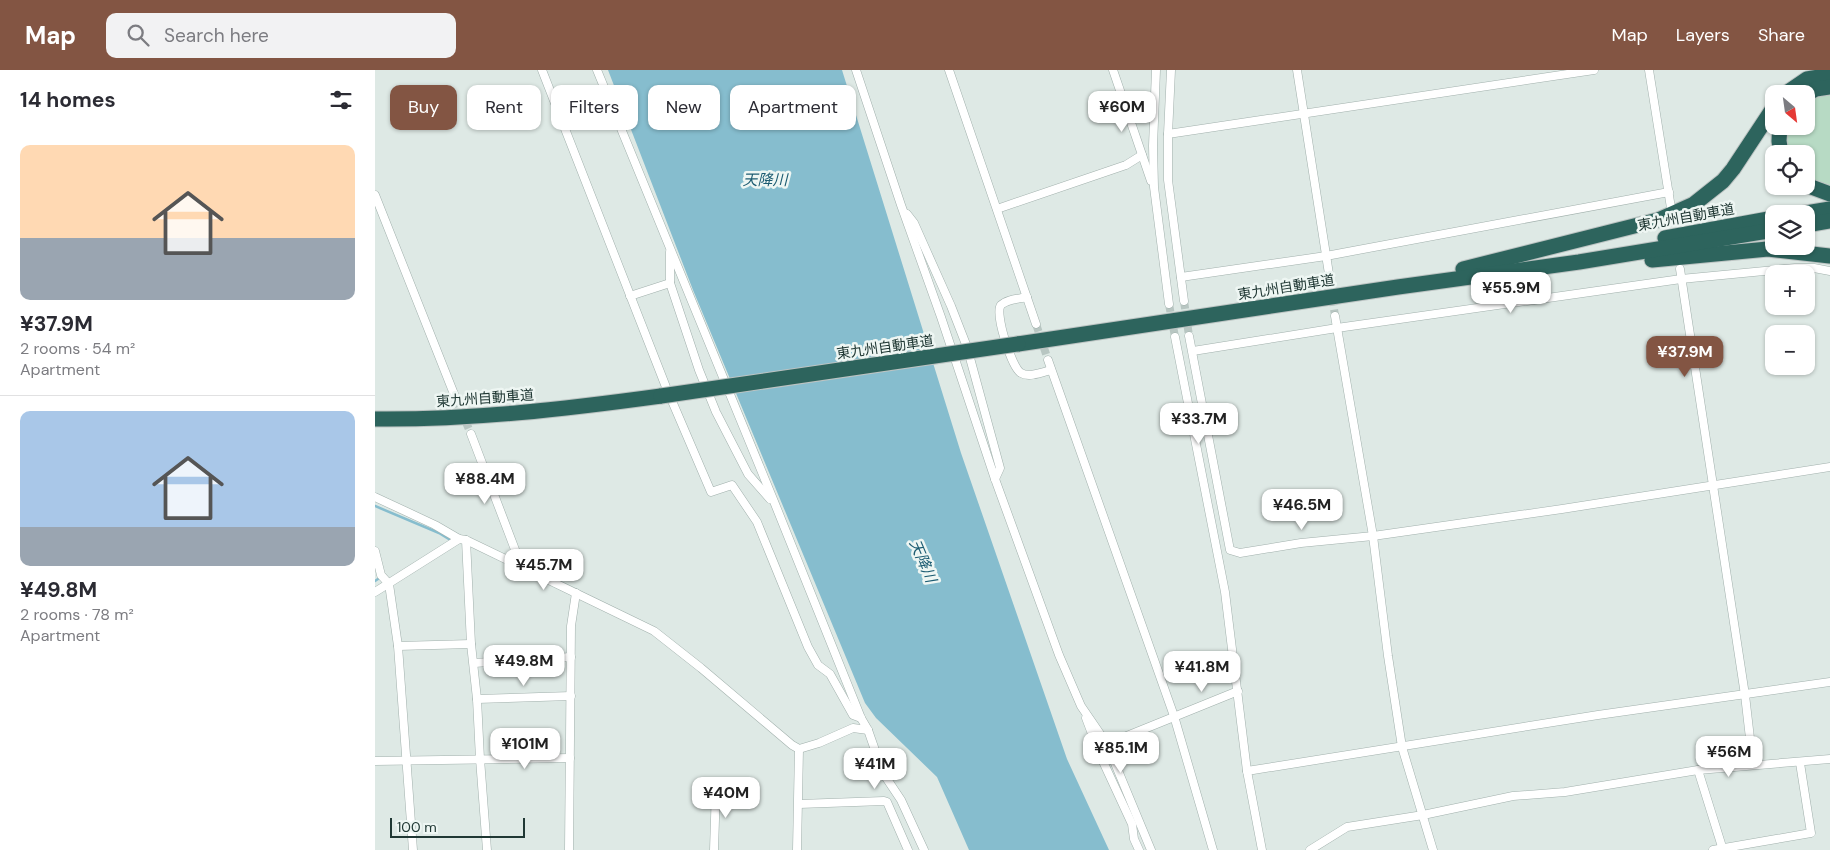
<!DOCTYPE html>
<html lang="en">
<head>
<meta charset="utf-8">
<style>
	:root { --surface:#fff; --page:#f2f2f3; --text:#2b2b33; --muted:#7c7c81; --line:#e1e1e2; --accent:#835543 }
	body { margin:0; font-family:"DM Sans","Noto Sans JP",sans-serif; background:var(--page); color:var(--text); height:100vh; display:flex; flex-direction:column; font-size:19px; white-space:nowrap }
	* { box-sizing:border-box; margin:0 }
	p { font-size:16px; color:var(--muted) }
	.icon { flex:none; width:28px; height:28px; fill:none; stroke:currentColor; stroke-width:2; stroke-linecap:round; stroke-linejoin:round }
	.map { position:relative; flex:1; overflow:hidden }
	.side { display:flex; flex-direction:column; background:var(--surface); width:375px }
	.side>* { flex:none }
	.banner { position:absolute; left:15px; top:15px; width:475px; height:45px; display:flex; gap:10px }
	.needle { width:32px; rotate:151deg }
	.controls { position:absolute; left:1390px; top:15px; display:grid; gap:10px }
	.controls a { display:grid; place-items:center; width:50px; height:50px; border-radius:10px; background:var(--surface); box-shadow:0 1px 4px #0004; font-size:25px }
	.scale { position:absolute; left:15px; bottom:12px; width:135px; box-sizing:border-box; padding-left:5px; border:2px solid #203834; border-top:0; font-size:14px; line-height:18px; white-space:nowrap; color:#203834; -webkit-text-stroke:4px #eef6f3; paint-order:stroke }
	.price { position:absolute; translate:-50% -42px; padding:0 11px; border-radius:10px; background:#fff; color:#222; font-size:16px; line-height:32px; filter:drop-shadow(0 1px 2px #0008) }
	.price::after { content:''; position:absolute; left:50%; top:30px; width:15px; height:11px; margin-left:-8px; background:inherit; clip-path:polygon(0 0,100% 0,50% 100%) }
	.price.on { background:var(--accent); color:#fff }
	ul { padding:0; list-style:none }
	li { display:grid; align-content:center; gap:10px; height:265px; padding:0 20px }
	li+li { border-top:1px solid var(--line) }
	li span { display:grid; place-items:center; height:155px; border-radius:10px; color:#555 }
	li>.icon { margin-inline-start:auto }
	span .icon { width:90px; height:90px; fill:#fffc; stroke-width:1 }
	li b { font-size:21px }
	h2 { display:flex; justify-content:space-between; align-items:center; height:60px; padding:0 20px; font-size:21px }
	.pill { padding:0 18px; border-radius:10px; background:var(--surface); box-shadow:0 1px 4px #0004; font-size:18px; line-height:45px }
	.pill.on { background:var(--accent); color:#fff }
	header { display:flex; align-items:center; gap:30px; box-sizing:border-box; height:70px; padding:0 25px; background:var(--accent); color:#fff }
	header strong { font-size:24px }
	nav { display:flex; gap:28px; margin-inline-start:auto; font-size:18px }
	.search { width:350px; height:45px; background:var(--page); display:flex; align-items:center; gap:12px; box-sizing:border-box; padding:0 18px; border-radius:10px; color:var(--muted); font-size:19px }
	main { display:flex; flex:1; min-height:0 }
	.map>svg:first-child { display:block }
	.green { fill:#b7dac4 }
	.water { fill:#86bdce }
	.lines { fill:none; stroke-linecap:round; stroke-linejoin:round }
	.stream { stroke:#86bdce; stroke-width:2.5 }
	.minor-tunnel { stroke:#b8c6c2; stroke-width:8; stroke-dasharray:8 4; stroke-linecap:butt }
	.minor-casing { stroke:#a1b0ac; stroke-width:9 }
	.motorway-casing { stroke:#bcc3c2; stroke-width:17 }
	.minor { stroke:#fff; stroke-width:8 }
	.motorway { stroke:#2d645d; stroke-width:15 }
	.motorway-bridge-casing { stroke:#bcc3c2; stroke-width:17; stroke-linecap:butt }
	.motorway-bridge { stroke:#2d645d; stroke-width:15 }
	.labels { text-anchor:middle; stroke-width:5; stroke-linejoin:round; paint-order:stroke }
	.street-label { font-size:14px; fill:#203834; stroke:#eef6f3 }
	.water-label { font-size:15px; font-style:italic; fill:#1c5c72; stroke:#eef6f3 }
</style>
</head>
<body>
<header>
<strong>Map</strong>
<div class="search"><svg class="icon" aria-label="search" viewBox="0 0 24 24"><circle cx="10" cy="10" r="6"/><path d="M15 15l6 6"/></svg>Search here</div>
<nav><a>Map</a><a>Layers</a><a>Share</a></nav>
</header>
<main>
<section class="side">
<h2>14 homes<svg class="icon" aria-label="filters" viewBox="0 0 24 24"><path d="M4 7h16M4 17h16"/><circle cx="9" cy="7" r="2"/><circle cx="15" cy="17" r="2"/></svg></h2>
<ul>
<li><span style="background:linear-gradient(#ffd9b3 60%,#9aa5b1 0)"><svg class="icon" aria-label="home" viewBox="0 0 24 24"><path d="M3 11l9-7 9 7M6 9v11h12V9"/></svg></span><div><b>¥37.9M</b><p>2 rooms · 54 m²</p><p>Apartment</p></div></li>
<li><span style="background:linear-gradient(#a9c7e8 75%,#9aa5b1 0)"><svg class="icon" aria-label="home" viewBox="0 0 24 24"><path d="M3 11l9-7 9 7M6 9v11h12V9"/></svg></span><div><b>¥49.8M</b><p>2 rooms · 78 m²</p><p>Apartment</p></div></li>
</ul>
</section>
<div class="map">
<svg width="1455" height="780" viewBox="0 0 1455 780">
	<rect width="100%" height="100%" fill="#dee9e5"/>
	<polygon class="green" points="1455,23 1455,119 1431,108 1431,84 1413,84 1409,70 1411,56 1431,56 1431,30 1440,26"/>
	<polygon class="water" points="233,0 467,0 586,383 692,689 734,780 594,780 562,707 501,648 490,633 318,220"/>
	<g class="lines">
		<g class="stream">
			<polyline points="0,436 64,463 77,471"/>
			<polyline points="0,511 3,509"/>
		</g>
		<g class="minor-tunnel">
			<polyline points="954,204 960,246"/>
			<polyline points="809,231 814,266"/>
			<polyline points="794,234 800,267"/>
			<polyline points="661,254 673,290"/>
			<polyline points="81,329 96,364"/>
		</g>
		<defs>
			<g id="minor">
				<polyline points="167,0 291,317 336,422 357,415 382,452 433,577 443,595 455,604 478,645 486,648"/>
				<polyline points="222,0 400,434 486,648 493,660 508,703 526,730 549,780"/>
				<polyline points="481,0 526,135 566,247 620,409 684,585 706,636 732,674 776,780"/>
				<polyline points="574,0 661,254"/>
				<polyline points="738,0 776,111"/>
				<polyline points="781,0 778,76 779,117 794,234"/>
				<polyline points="796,0 793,64 793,110 809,231"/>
				<polyline points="922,0 954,204"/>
				<polyline points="1274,0 1296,138"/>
				<polyline points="793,64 1219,0"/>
				<polyline points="0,125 81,329"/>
				<polyline points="622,139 751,95 767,85"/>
				<polyline points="532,144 539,153 576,236 592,277 625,398 620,409"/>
				<polyline points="295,182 295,213 324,300 341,342 373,404 395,429"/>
				<polyline points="1305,199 1370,625 1376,677 1383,694"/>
				<polyline points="806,207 951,186 1294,122"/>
				<polyline points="255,226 295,213"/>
				<path d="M 652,227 C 644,229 632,229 626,235 C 619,243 637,298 646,303 C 654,308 668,302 676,300"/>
				<polyline points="960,246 998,466 1013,586 1027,677 1058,780"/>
				<polyline points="814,266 855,480 865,483 926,473 998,466 1187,439 1455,397"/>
				<polyline points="800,267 850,522 872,701 887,780"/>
				<polyline points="818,281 962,258 1306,209 1420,198 1439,198 1455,201"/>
				<polyline points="673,290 799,646 838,780"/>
				<polyline points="96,364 147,498"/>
				<polyline points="0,427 60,455 84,469 91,470 279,561 326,598 417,675 424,679 444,673 478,658 493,660"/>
				<polyline points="91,470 96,574 102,629 105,689 112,780"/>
				<polyline points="0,481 6,505 14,514 23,576 38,780"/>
				<polyline points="0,522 84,469"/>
				<polyline points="23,576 96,574"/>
				<polyline points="99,593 196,587"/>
				<polyline points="102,629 196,626"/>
				<polyline points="711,648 725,685 757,754 759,769 764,780"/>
				<polyline points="732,674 863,621"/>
				<polyline points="0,691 195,688"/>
				<polyline points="1323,700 1348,780"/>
				<polyline points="872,701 1223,645 1455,612"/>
				<polyline points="424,734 509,731 512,732 533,780"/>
				<polyline points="194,780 196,556 201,523"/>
				<polyline points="339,780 341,718"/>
				<polyline points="422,780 424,679"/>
				<polyline points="935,780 972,757 1048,745 1138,726 1190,722 1323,700 1455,689"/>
				<polyline points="1338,780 1436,763 1425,693"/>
			</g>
			<g id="motorway">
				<polyline points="1410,24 1432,9 1455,5"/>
				<polyline points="1431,24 1441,19 1455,17"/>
				<polyline points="1405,56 1404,71 1406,84"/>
				<polyline points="1431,115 1455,124"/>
				<polyline points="1425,144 1455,139"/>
				<polyline points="1431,155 1455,151"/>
				<polyline points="1290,168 1399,148"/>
				<polyline points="1277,190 1393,179 1455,186"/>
				<polyline points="1088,199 1283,150 1319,134 1348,111 1358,99 1399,37"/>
				<polyline points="643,274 1023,217 1204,192 1399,160"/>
				<path d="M 0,349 C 96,350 191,339 286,326"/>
			</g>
		</defs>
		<use href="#minor" class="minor-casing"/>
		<use href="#motorway" class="motorway-casing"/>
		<use href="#minor" class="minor"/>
		<use href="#motorway" class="motorway"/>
		<defs>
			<polyline id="motorway-bridge" points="286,326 643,274"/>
		</defs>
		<use href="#motorway-bridge" class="motorway-bridge-casing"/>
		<use href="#motorway-bridge" class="motorway-bridge"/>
	</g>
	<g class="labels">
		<g class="street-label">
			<text transform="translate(1311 147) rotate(-10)" y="5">東九州自動車道</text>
			<text transform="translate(911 217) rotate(-9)" y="5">東九州自動車道</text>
			<text transform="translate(510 277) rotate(-8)" y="5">東九州自動車道</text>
			<text transform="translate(110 328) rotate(-4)" y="5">東九州自動車道</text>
		</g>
		<g class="water-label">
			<text x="390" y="115">天降川</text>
			<text transform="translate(548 491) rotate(67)" y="5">天降川</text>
		</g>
	</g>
</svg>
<div class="controls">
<a><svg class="needle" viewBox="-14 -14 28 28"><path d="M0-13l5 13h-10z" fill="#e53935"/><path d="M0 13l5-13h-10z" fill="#7c7c81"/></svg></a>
<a><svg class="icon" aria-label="locate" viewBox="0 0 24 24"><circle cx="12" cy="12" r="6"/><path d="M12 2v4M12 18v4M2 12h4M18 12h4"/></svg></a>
<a><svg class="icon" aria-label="layers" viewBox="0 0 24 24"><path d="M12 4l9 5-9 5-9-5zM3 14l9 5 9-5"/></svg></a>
<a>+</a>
<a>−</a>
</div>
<div class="scale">100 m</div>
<b class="price" style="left:747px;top:63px">¥60M</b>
<b class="price" style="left:1136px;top:244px">¥55.9M</b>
<b class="price on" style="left:1310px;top:308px">¥37.9M</b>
<b class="price" style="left:824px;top:375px">¥33.7M</b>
<b class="price" style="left:110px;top:435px">¥88.4M</b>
<b class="price" style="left:927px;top:461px">¥46.5M</b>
<b class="price" style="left:169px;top:521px">¥45.7M</b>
<b class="price" style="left:149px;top:617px">¥49.8M</b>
<b class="price" style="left:827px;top:623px">¥41.8M</b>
<b class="price" style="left:150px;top:700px">¥101M</b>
<b class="price" style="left:746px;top:704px">¥85.1M</b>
<b class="price" style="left:1354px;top:708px">¥56M</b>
<b class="price" style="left:500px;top:720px">¥41M</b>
<b class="price" style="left:351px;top:749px">¥40M</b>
<div class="banner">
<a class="pill on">Buy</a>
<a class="pill">Rent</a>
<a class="pill">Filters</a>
<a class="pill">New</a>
<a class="pill">Apartment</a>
</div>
</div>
</main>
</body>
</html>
